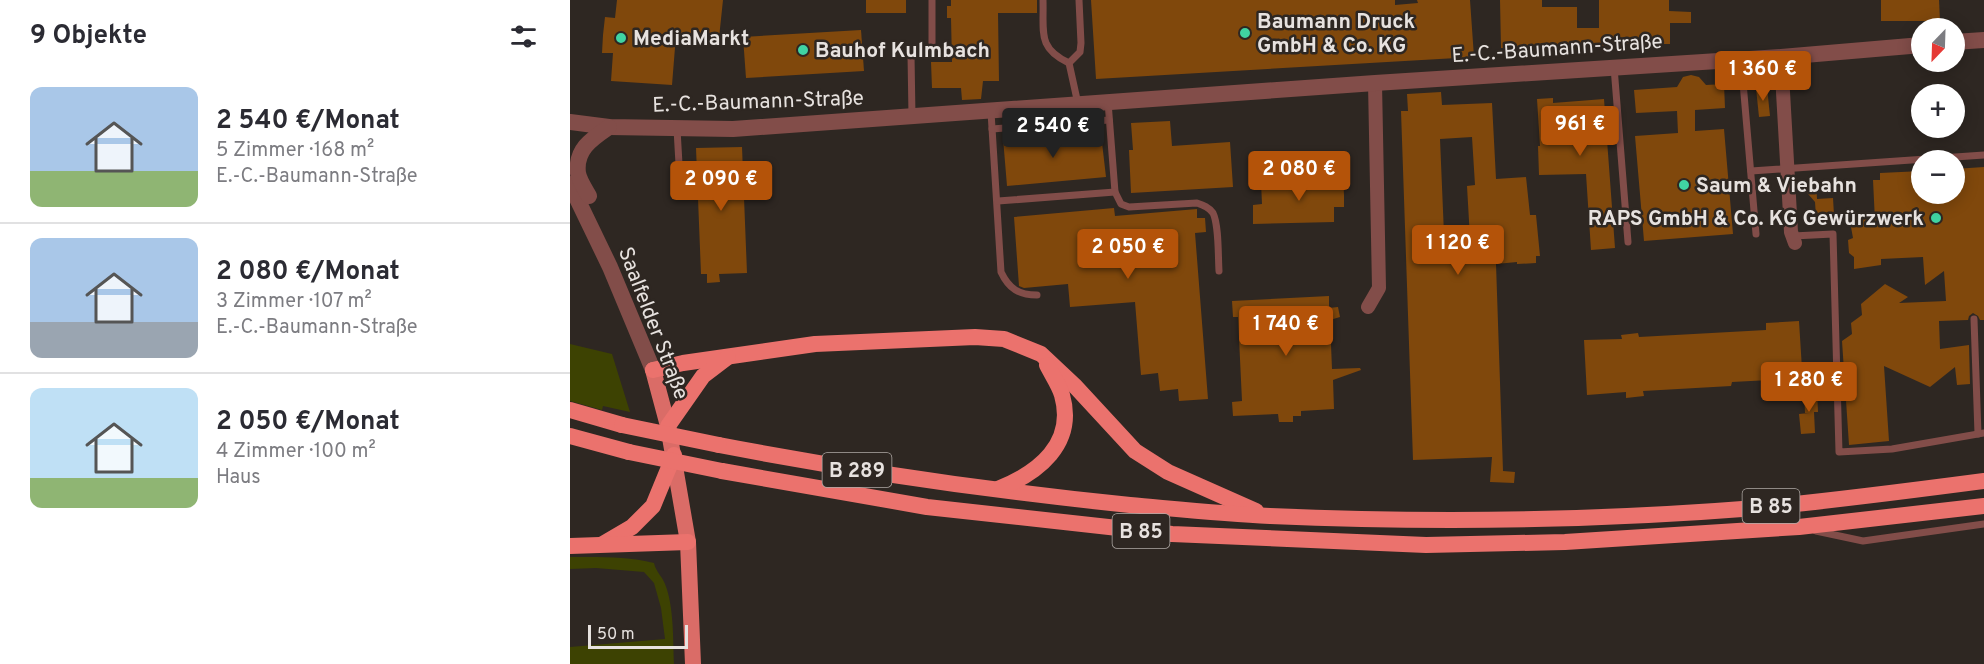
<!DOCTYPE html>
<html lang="de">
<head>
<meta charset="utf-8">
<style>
	:root { --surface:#fff; --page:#f2f2f3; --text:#2b2b33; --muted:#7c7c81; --line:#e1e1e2; --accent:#b45309 }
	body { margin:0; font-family:Overpass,sans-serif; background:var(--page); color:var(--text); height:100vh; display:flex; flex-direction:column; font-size:22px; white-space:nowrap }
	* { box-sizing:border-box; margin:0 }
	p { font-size:20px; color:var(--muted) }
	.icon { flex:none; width:33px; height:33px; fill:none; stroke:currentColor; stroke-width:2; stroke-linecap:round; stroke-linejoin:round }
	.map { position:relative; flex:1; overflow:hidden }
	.sheet { display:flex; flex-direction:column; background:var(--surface); width:570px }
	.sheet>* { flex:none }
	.needle { width:39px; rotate:203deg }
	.buttons { position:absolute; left:1341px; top:18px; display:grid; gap:12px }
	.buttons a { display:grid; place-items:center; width:54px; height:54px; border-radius:50%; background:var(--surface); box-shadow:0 3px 15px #0003; font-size:30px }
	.scale { position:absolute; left:18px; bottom:15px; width:100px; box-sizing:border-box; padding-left:6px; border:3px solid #e7e2df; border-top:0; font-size:16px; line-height:21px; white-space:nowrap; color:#e7e2df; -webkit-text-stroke:4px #2e2722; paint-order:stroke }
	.price { position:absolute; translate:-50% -51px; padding:0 14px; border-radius:6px; background:var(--accent); color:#fff; font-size:20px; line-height:39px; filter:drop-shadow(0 2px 3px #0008) }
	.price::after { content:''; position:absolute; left:50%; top:36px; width:18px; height:14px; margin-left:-9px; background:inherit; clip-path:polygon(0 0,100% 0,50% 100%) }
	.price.current { background:#222; color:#fff }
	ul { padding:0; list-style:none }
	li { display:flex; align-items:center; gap:18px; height:150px; padding:0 30px }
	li+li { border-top:2px solid var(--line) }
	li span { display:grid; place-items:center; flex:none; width:168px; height:120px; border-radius:12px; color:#555 }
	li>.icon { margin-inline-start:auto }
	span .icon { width:72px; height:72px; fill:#fffc; stroke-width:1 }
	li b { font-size:26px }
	h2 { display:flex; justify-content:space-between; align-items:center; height:72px; padding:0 30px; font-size:26px }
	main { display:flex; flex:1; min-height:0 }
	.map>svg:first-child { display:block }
	.green { fill:#3d4202 }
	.building { fill:#80480c; fill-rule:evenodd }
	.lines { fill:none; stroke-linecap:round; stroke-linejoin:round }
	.service { stroke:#824d49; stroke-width:7 }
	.minor { stroke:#824d49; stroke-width:14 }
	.tertiary { stroke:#824d49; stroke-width:16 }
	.primary { stroke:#da6c67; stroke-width:16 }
	.trunk { stroke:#eb726d; stroke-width:16 }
	.trunk-bridge { stroke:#eb726d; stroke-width:16 }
	.poi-dot { fill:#40d4a2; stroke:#2e2722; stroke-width:2 }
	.labels { text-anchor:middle; stroke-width:5; stroke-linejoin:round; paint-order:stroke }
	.shield { fill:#2e2722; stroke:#b0aaa6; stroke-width:1.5 }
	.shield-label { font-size:20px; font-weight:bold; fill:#e7e2df }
	.poi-label { font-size:21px; font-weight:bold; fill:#e7e2df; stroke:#2e2722; text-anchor:start }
	.street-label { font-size:21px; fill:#e7e2df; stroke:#2e2722 }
</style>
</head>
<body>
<main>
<section class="sheet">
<h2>9 Objekte<svg class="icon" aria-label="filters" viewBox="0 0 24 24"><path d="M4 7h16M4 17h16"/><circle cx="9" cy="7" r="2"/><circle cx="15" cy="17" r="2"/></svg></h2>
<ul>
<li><span style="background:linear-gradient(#a9c7e8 70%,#8fb573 0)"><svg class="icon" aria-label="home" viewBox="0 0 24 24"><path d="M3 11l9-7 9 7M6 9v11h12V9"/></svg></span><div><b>2 540 €/Monat</b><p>5 Zimmer · 168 m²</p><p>E.-C.-Baumann-Straße</p></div></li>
<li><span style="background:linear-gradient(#a9c7e8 70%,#9aa5b1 0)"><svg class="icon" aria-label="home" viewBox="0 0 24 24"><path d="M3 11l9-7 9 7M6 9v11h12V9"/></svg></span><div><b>2 080 €/Monat</b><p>3 Zimmer · 107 m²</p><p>E.-C.-Baumann-Straße</p></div></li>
<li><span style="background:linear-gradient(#bfe0f5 75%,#8fb573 0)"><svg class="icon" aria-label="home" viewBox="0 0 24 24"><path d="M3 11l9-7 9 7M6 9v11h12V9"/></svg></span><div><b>2 050 €/Monat</b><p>4 Zimmer · 100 m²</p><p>Haus</p></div></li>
</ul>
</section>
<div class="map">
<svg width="1414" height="664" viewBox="0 0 1414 664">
	<rect width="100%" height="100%" fill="#2e2722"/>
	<g class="green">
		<polygon points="0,344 42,354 60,412 33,406 32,410 0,401"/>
		<path d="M 0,557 C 28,557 57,556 84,563 C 86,572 92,576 95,584 C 104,606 103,640 104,664 L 0,664 L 0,647 L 95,639 L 91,608 L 84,583 L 74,572 L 26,568 L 0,569 Z"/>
	</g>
	<g class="building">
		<polygon points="47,0 153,0 149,38 106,35 102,85 41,81 43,53 32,53 33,35 35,17 45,18"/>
		<rect x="296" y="0" width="40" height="13"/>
		<polygon points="381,0 467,0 467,13 428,13 429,81 413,81 411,99 392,100 391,88 362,88 361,62 382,62 381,18 377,18 377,6 381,6"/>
		<polygon points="521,0 825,0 825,5 848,3 847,0 900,0 904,57 526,79"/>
		<polygon points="930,0 972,0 972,7 1007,7 1007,28 1029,28 1029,0 1099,0 1099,11 1121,12 1121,23 1100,23 1100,44 1054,44 1054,47 1019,48 1019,46 931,48"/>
		<polygon points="1311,0 1369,0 1370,21 1311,21"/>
		<polygon points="291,30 294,71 176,78 173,37"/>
		<polygon points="1121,75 1129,77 1136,85 1154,84 1155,108 1125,110 1125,131 1154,129 1163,234 1074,241 1065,136 1108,133 1107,111 1066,113 1064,90 1107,87 1113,77"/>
		<polygon points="1197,87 1200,116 1189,117 1186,88"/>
		<path d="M 871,92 L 872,105 L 922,103 L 926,179 L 956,177 L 960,215 L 966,215 L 970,256 L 966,256 L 966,263 L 947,264 L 947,262 L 926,264 L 933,471 L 945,472 L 944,483 L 920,482 L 922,457 L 843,460 L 831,111 L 838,111 L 837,94 ZM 902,137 L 905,185 L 897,186 L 901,256 L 875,258 L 870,139 Z"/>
		<polygon points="983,98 983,103 1034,99 1045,248 1021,250 1016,174 969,175 968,146 970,146 967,99"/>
		<polygon points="600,121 602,146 660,142 663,187 561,193 559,150 563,150 561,123"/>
		<polygon points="531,134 536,177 437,186 433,138 471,135 471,140"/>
		<polygon points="172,147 177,273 149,274 150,282 137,283 137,274 131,274 126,148"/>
		<polygon points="1414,167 1414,320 1410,320 1408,316 1403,313 1399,316 1398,320 1369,321 1370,349 1399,345 1400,384 1387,385 1385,367 1360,387 1314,366 1319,441 1279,445 1272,341 1282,334 1281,323 1292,315 1291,304 1315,284 1338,297 1329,303 1376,301 1374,271 1355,285 1353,257 1311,259 1311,265 1284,269 1284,257 1279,253 1278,240 1283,238 1281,227 1292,216 1305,221 1303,180 1310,180 1310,173 1352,171 1352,194 1384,194 1384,169"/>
		<polygon points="763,177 773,177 774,195 774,207 764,207 764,222 683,224 683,205 692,204 691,182 763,181"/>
		<polygon points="1233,180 1246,180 1247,199 1263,198 1264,215 1246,217 1245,202 1233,188"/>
		<polygon points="544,208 545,216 627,209 627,218 635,218 636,232 625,233 638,399 609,401 608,389 590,391 588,373 571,375 565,302 500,307 498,284 454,288 449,286 444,217"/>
		<polygon points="759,296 759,308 768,307 770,317 760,320 762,369 790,368 791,370 763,380 764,409 731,411 731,416 723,416 723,422 709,422 708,414 663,416 662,402 672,401 668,317 663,317 662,301"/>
		<polygon points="1229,321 1233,385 1200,387 1200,380 1162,382 1161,386 1073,391 1074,396 1056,398 1056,392 1017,395 1014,340 1052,339 1051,335 1068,333 1069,337 1196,330 1196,323"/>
		<polygon points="1247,390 1248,412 1244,412 1245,433 1231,434 1229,414 1239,413 1235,413 1234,391"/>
	</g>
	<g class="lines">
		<g class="service">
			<path d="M 473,0 C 474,32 467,48 499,63"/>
			<polyline points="1171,59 1186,234"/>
			<polyline points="499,63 510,52 511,43 509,0"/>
			<polyline points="499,63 508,104"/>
			<polyline points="1044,67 1058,242"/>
			<path d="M 538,102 L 545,192 L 551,204 L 559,207 L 627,203 C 633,205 639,207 643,213 C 649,225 648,256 649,271"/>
			<path d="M 421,112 L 431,272 C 439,289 449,295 467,295"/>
			<polyline points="342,116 341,55 362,51 362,0"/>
			<polyline points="107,129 109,164"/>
			<polyline points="422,129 539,120"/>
			<polyline points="1181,171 1414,155"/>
			<polyline points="428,201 545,192"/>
			<polyline points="1223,236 1263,234 1269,452 1322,449 1414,433"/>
			<polyline points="1404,319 1408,434"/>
			<polyline points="1246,531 1293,541 1414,524"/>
		</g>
		<g class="minor">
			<polyline points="1211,57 1221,232 1225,243"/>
			<polyline points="798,307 809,288 805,83"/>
		</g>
		<g class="tertiary">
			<polyline points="1384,42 1414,40"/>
			<polyline points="0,122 39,127 163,129 805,83 1211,57 1352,45"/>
			<polyline points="0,184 40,267 83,370"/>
			<path d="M 19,196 C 15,189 9,180 8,173 C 5,149 23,138 39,127"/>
		</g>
		<polyline class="primary" points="83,370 98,426 118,542 123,664"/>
		<g class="trunk">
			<polyline points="83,370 113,363 245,344 405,337 434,339 471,354 504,385 565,451 598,472 686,511"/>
			<polyline points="0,410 52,425"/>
			<polyline points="98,426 133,376 158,357"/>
			<polyline points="0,436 59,452"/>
			<path d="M 149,445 C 285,471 422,491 560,505 C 606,509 653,514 700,516 C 862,523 1024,521 1186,508 C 1262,501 1338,491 1414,481"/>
			<polyline points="152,471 357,507 602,534 856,545 995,542 1229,527 1414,506"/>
			<path d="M 428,489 C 468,473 506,444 492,395 C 489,385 482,375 477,365"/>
			<polyline points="33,544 62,527 83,506 104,455"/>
			<polyline points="0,546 118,542"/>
		</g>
		<g class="trunk-bridge">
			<polyline points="52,425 149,445"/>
			<polyline points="59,452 152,471"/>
		</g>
	</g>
	<g class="poi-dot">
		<circle cx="675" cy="33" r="6"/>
		<circle cx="51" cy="38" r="6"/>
		<circle cx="233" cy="50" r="6"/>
		<circle cx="1114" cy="185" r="6"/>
		<circle cx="1366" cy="218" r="6"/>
	</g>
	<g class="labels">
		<g class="shield">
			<rect x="252.5" y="453" width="69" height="34" rx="4.5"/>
			<rect x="1172.5" y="489" width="57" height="34" rx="4.5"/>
			<rect x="542.5" y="514" width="57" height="34" rx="4.5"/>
		</g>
		<g class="shield-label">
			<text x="287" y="477">B 289</text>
			<text x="1201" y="513">B 85</text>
			<text x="571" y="538">B 85</text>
		</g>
		<g class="poi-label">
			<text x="687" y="28">Baumann Druck<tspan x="687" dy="24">GmbH &amp; Co. KG</tspan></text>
			<text x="63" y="45">MediaMarkt</text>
			<text x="245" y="57">Bauhof Kulmbach</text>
			<text x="1126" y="192">Saum &amp; Viebahn</text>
			<text x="1354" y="225" text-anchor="end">RAPS GmbH &amp; Co. KG Gewürzwerk</text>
		</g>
		<g class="street-label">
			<text transform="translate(987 48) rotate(-4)" y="7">E.-C.-Baumann-Straße</text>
			<text transform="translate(188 101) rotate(-2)" y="7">E.-C.-Baumann-Straße</text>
			<text transform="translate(84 323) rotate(69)" y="7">Saalfelder Straße</text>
		</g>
	</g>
</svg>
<div class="buttons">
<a><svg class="needle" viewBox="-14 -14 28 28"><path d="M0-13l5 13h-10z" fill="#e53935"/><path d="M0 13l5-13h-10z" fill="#7c7c81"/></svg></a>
<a>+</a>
<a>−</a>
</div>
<div class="scale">50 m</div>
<b class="price" style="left:1193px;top:102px">1 360 €</b>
<b class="price" style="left:1010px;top:157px">961 €</b>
<b class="price current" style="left:483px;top:159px">2 540 €</b>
<b class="price" style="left:729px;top:202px">2 080 €</b>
<b class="price" style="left:151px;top:212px">2 090 €</b>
<b class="price" style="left:888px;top:276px">1 120 €</b>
<b class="price" style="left:558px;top:280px">2 050 €</b>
<b class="price" style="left:716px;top:357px">1 740 €</b>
<b class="price" style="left:1239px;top:413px">1 280 €</b>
</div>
</main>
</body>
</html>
